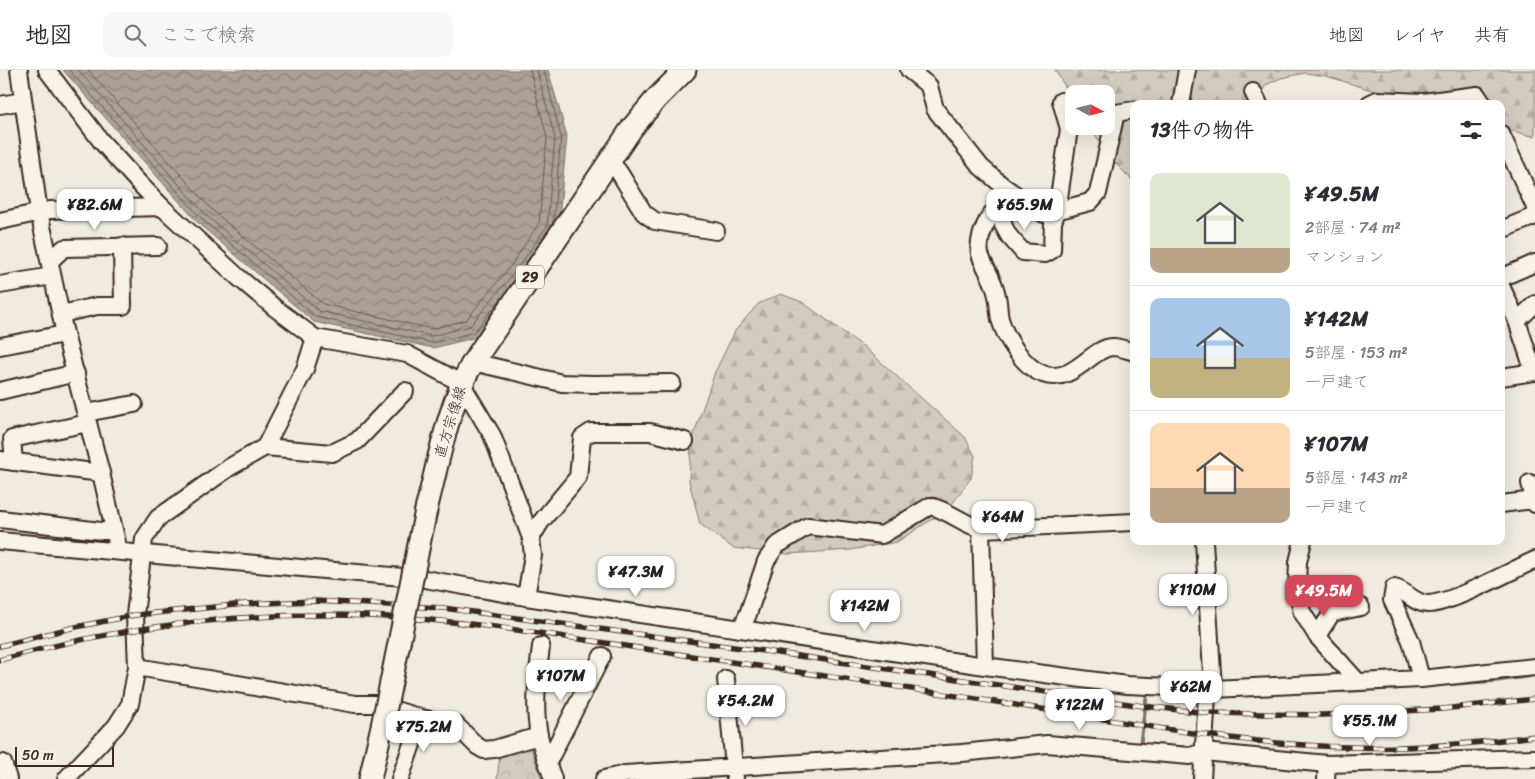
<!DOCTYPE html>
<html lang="ja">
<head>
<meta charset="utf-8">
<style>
	:root { --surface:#fff; --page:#f7f7f7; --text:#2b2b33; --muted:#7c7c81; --line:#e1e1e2; --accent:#d1495b }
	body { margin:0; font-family:Sriracha,"Klee One",sans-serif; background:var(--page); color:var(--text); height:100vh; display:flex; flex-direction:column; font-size:19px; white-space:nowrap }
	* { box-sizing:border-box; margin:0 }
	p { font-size:16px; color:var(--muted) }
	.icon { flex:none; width:28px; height:28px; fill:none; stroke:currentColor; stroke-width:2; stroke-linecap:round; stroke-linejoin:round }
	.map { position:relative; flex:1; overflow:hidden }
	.side { position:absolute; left:1130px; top:30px; width:375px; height:445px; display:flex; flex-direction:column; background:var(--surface); border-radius:10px; box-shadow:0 5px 20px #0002 }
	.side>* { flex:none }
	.needle { width:32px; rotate:97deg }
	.tools { position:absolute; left:1065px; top:15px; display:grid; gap:10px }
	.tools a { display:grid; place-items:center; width:50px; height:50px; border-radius:10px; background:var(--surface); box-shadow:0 5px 20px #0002; font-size:25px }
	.scale { position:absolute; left:15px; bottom:12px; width:99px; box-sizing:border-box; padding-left:5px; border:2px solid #3b2a1e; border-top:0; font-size:14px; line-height:18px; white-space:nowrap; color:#3b2a1e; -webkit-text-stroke:4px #f7f3e8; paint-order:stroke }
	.price { position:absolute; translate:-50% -42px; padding:0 11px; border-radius:10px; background:#fff; color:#222; font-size:16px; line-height:32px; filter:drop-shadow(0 1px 2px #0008) }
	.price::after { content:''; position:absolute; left:50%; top:30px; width:15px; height:11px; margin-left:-8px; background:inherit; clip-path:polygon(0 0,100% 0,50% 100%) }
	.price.on { background:var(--accent); color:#fff }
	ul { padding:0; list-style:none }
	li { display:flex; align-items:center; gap:15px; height:125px; padding:0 20px }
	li+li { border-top:1px solid var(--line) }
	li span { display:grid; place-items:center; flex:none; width:140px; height:100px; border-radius:10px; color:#555 }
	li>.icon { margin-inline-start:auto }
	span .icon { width:60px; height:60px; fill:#fffc; stroke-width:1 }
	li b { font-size:21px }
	h2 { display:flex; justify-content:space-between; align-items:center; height:60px; padding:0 20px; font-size:21px }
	header { display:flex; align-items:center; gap:30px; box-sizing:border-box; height:70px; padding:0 25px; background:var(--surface); border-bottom:1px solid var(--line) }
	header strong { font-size:24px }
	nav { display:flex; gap:28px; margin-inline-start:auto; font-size:18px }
	.search { width:350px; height:45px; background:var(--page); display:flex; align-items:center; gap:12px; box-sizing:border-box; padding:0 18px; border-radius:10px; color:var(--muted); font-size:19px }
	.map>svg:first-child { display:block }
	.forest { fill:url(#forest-firs); stroke:#867a6f }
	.park { fill:url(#park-crowns); stroke:#867a6f }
	.water { fill:url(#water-waves); stroke:#7e7266 }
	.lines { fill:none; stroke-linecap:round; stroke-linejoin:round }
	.shore { stroke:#675a4e; stroke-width:1 }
	.stream { stroke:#7e7266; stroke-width:4 }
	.minor-casing { stroke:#3b2a1e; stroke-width:20 }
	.major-casing { stroke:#3b2a1e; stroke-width:25 }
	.minor { stroke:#f7f3e8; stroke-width:16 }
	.major { stroke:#f7f3e8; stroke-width:21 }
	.rail-casing { stroke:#3b2a1e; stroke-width:5.5 }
	.rail { stroke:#f7f3e8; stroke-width:4; stroke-dasharray:11; stroke-linecap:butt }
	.major-bridge-casing { stroke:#3b2a1e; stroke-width:25; stroke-linecap:butt }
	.major-bridge { stroke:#f7f3e8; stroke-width:21 }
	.labels { text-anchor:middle; stroke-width:4; stroke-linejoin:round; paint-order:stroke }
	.shield { fill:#f7f3e8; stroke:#73665b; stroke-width:1 }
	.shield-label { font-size:14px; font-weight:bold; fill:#3b2a1e }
	.street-label { font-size:15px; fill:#3b2a1e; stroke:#f7f3e8 }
</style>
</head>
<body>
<header>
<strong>地図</strong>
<div class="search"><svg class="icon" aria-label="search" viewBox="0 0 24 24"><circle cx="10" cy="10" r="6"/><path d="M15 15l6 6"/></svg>ここで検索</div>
<nav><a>地図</a><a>レイヤ</a><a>共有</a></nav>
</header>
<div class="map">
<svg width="1535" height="709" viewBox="0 0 1535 709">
	<defs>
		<pattern id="forest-firs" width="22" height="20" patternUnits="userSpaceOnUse" patternTransform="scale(1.25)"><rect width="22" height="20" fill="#d1cbc0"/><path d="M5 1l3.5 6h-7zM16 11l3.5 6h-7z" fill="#b4aea5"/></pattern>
		<pattern id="park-crowns" width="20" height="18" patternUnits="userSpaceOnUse" patternTransform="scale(1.25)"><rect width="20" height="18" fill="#d1cbc0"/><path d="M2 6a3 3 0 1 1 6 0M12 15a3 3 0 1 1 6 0" fill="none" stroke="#b4aea5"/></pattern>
		<pattern id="water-waves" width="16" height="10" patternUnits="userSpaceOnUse" patternTransform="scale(1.25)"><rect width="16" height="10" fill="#aaa296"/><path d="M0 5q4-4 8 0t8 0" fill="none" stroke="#8c847a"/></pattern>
	</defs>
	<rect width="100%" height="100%" fill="#efebe0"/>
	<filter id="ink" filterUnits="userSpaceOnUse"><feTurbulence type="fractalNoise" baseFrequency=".02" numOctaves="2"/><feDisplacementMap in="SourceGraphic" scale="10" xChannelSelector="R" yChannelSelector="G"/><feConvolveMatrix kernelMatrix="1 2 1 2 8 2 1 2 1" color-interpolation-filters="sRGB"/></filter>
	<g filter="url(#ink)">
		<g class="forest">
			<polygon points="1055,0 1535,0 1535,67 1501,58 1501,34 1417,34 1326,6 1305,3 1281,8 1266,15 1259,26 1257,34 1134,34 1134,112 1108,86 1090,56 1106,56 1106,24 1074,24 1074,31"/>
			<polygon points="781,224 802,232 864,277 965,367 975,386 971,408 949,438 897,472 850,480 788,484 733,478 700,454 689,411 691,373 715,302 735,261 758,234"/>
		</g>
		<polygon class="park" points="530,676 542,709 497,709 500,685"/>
		<polygon class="water" points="63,0 548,0 567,66 558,159 528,205 477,267 433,278 314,252 199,154"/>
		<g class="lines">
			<g class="shore">
				<polyline points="69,0 203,150 316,247 433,273 474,262 503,226"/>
				<polyline points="78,0 207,146 319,241 432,266 470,256 518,198 547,156 555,68 537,0"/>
				<polyline points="88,0 212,140 323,234 432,259 466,250 512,194 539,153 547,68 530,0"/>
				<polyline points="544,0 561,67 553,153"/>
			</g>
			<g class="stream">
				<polyline points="1447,614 1494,611 1530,606"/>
				<polyline points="1342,621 1400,618"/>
				<polyline points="1140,676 1147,623"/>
			</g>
			<defs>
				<g id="minor">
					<polyline points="19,0 39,142 51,199 65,264 101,403 119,481"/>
					<polyline points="47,0 101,71 138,112 162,137 238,207 275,238 315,268 407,284 461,313 492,365 531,468 533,485 526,527"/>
					<polyline points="909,0 929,16 935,39 981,97 1003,116 1044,144 1090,132 1098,123 1116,43 1134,40"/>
					<polyline points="1253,22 1259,34"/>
					<polyline points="1181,34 1187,0"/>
					<polyline points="1369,34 1377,30 1423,32 1477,25 1483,34"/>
					<polyline points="0,35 23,31"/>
					<polyline points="1501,64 1535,137"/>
					<polyline points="610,91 619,102 644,143 655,151 716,161"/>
					<polyline points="1003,126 1003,155 1009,166 1023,182 1045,184 1052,180 1053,152 1057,141 1069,59 1061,31"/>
					<path d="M 1003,135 C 988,141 977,169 980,184 C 984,197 993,208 996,222 C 999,231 998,240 1000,249 C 1005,267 1024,298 1043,304 C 1073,315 1091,278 1112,277 C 1118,277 1128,280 1134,282"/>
					<polyline points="0,151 50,140 162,137"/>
					<polyline points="1501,160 1535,146"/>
					<polyline points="50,191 64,178 158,176"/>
					<polyline points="1501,208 1535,193"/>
					<polyline points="0,215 52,206"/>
					<polyline points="1501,216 1517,251"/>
					<polyline points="61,244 97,236 123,236 122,176"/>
					<polyline points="0,276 65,264"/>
					<polyline points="473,292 562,313 592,314 672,313"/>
					<polyline points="1501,307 1534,302 1517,251 1535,234"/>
					<polyline points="0,321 76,303"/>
					<polyline points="86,343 134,334"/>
					<polyline points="265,377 332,383 357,371 405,321"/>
					<polyline points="0,390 101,403"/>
					<polyline points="14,392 12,369 88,353"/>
					<polyline points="1530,413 1535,434"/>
					<polyline points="1501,434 1534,430"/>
					<polyline points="0,449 101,461 114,461"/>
					<polyline points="981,459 985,596"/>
					<polyline points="531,468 540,453 578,407 582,368 591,362 650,362 685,371"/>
					<polyline points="0,471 425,509 526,527 741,559 985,596 1127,615 1213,619 1421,609 1535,597"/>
					<polyline points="1303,471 1298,492 1297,518 1302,542 1317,566 1357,611"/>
					<path d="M 741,559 L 748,544 L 766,491 L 776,476 L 808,456 L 882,465 L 930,436 C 948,440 963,454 981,459 L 1134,452"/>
					<polyline points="1317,566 1332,543 1361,537"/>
					<path d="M 541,576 C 538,605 533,635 539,665 C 542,680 548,694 553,709"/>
					<polyline points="137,597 355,634 376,634 421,648 456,655 477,676 484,680 494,679 539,666"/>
					<polyline points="726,609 735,709"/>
					<path d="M 1421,609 L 1411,571 L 1392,530 L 1394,518 C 1406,520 1414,534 1428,534 C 1453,533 1510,501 1535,490"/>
					<polyline points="548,692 602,586"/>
					<polyline points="3,693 8,709"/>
					<polyline points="66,709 116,656 130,634 137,597 135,545 144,469 158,448 230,397 265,377 305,299 315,268"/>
					<polyline points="400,709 421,648"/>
					<polyline points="604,709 625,704 962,683 1047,674 1190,686 1204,682 1327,694 1535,688"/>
					<polyline points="1202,709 1207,625 1213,619 1204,471"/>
					<polyline points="1326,709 1327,694"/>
				</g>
				<g id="major">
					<path d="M 426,440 C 439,390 447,338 473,292 L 632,58 L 656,29 L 685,0"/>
					<polyline points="370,709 384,647"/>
				</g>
			</defs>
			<use href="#minor" class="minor-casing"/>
			<use href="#major" class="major-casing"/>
			<use href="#minor" class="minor"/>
			<use href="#major" class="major"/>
			<defs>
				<g id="rail">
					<polyline points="0,576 71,558 135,545 245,534 315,531 443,538 764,581 1143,636 1207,643 1323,645 1442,639 1535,629"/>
					<path d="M 0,590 C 118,556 247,541 369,546 C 473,550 576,569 678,584 C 801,602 925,621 1048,640 C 1147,656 1248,675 1349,677 C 1411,679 1474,674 1535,666"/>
				</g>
			</defs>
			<use href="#rail" class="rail-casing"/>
			<use href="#rail" class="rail"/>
			<defs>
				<polyline id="major-bridge" points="384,647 426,440"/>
			</defs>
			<use href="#major-bridge" class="major-bridge-casing"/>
			<use href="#major-bridge" class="major-bridge"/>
		</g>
	</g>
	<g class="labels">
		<rect class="shield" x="516" y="195.5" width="28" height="23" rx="4"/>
		<g class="shield-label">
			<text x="530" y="212">29</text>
		</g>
		<g class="street-label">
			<text transform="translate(450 352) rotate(-73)" y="5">直方宗像線</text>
		</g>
	</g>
</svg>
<div class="tools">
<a><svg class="needle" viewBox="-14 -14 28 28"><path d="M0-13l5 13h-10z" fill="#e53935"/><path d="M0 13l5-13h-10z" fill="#7c7c81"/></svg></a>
</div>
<div class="scale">50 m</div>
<b class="price" style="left:95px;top:161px">¥82.6M</b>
<b class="price" style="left:1025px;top:161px">¥65.9M</b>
<b class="price" style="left:1003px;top:473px">¥64M</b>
<b class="price" style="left:636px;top:528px">¥47.3M</b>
<b class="price" style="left:1193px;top:546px">¥110M</b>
<b class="price on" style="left:1324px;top:547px">¥49.5M</b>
<b class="price" style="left:865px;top:562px">¥142M</b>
<b class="price" style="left:561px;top:632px">¥107M</b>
<b class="price" style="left:1191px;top:643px">¥62M</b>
<b class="price" style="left:746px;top:657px">¥54.2M</b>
<b class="price" style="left:1080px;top:661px">¥122M</b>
<b class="price" style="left:1370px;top:677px">¥55.1M</b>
<b class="price" style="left:424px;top:683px">¥75.2M</b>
<section class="side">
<h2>13件の物件<svg class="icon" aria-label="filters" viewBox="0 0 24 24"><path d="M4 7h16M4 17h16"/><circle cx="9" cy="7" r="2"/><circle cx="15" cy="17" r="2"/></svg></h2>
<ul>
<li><span style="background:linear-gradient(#dfe7d0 75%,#b9a48a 0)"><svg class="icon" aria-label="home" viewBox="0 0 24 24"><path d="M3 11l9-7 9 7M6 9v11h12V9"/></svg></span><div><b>¥49.5M</b><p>2部屋 · 74 m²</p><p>マンション</p></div></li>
<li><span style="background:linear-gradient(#a9c7e8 60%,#c2b280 0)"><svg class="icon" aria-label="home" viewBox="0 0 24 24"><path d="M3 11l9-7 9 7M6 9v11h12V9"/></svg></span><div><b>¥142M</b><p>5部屋 · 153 m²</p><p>一戸建て</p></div></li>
<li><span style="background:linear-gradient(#ffd9b3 65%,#b9a48a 0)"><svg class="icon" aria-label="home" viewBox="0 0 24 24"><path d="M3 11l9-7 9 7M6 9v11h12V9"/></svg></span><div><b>¥107M</b><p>5部屋 · 143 m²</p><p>一戸建て</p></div></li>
</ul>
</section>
</div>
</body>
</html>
